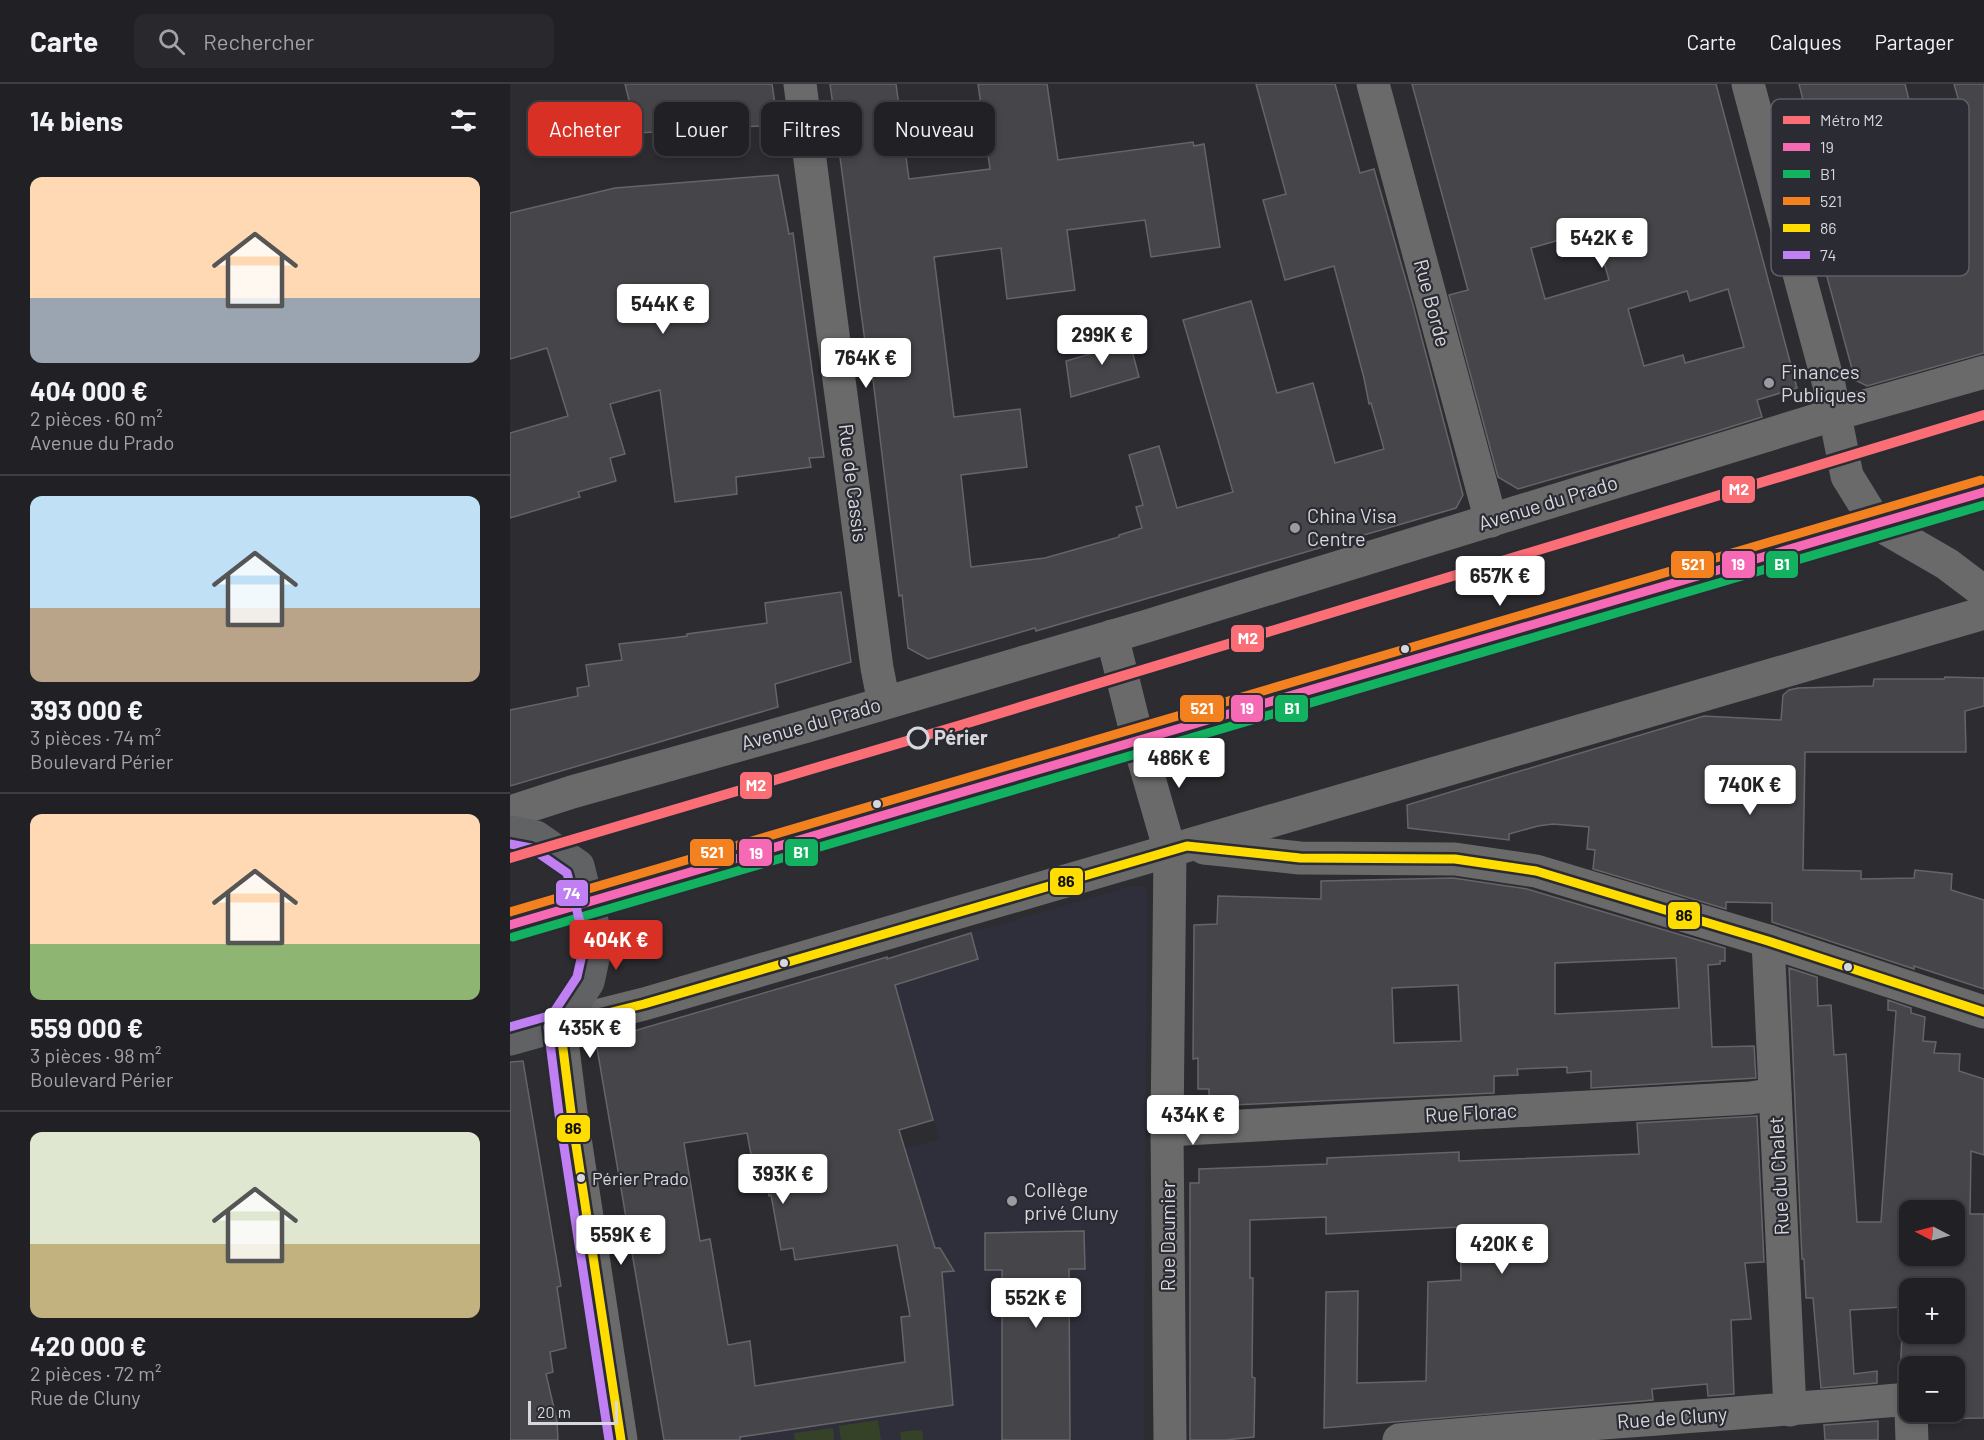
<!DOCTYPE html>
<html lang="fr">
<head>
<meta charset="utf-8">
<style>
	:root { --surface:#212125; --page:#29292d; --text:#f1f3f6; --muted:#a2a3a7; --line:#3e3e42; --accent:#d93025 }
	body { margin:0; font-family:Barlow,sans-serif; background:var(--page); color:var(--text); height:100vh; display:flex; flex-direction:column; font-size:22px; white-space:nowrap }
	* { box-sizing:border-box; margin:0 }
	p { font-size:20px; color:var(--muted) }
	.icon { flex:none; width:33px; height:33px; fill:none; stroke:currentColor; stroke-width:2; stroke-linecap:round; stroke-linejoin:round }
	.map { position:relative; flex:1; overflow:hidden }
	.drawer { display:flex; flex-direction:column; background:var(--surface); width:510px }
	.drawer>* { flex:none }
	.banner { position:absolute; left:18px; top:18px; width:570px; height:54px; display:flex; gap:12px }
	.needle { width:39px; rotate:276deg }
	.tools { position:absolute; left:1389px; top:1116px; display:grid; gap:12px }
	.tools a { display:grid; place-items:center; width:66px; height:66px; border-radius:12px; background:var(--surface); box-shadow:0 3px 9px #0003,0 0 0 2px var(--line); font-size:30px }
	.scale { position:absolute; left:18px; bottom:15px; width:90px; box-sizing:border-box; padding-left:6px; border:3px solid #d7d7dd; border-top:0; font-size:16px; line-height:21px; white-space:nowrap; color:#d7d7dd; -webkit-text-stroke:4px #2a2b33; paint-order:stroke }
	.price { position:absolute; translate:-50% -51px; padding:0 14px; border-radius:6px; background:#fff; color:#222; font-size:20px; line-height:39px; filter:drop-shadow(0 2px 3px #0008) }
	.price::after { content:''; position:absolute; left:50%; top:36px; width:18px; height:14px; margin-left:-9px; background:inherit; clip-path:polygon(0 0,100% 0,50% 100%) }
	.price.active { background:var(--accent); color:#fff }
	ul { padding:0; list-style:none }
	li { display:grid; align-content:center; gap:12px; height:318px; padding:0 30px }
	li+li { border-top:2px solid var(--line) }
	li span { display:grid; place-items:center; height:186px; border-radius:12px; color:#555 }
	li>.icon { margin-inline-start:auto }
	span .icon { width:108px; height:108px; fill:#fffc; stroke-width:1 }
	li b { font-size:26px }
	h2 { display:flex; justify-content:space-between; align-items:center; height:72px; padding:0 30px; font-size:26px }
	.pill { padding:0 21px; border-radius:12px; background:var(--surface); box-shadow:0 3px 9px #0003,0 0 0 2px var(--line); font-size:21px; line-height:54px }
	.pill.active { background:var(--accent); color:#fff }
	header { display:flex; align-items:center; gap:36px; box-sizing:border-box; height:84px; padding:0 30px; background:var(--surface); border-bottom:2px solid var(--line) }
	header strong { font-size:28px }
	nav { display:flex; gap:33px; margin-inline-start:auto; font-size:21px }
	.search { width:420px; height:54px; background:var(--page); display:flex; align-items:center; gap:15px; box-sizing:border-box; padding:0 21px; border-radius:12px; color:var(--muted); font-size:22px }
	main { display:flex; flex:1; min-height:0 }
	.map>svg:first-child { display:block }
	.built { fill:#2f2f3b }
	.pitch { fill:#364228 }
	.building { fill:#46464a; stroke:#656569; stroke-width:1.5; fill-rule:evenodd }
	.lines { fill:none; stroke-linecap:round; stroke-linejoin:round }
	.minor { stroke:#696a69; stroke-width:33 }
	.major { stroke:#616263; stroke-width:33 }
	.bus-1-casing { stroke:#2a2b33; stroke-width:14 }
	.bus-2-casing { stroke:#2a2b33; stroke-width:14 }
	.bus-3-casing { stroke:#2a2b33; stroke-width:14 }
	.bus-4-casing { stroke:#2a2b33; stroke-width:14 }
	.bus-5-casing { stroke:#2a2b33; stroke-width:14 }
	.bus-1 { stroke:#f669b4; stroke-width:9 }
	.bus-2 { stroke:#13b260; stroke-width:9 }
	.bus-3 { stroke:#f4811f; stroke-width:9 }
	.bus-4 { stroke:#fd0; stroke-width:9 }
	.bus-5 { stroke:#c080f4; stroke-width:9 }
	.metro-1-casing { stroke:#2a2b33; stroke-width:15 }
	.metro-1 { stroke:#fb6e76; stroke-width:10 }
	.poi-dot { fill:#9b9ba1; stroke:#2a2b33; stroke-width:2 }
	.bus-dot { fill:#d7d7dd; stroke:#2a2b33; stroke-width:2 }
	.stop-dot { fill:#2a2b33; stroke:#d7d7dd; stroke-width:3 }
	.labels { text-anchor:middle; stroke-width:4.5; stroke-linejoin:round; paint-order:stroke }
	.bus-label { font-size:18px; fill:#d7d7dd; stroke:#2a2b33; text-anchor:start }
	.street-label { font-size:20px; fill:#d7d7dd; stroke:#2a2b33 }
	.poi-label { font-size:20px; fill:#d7d7dd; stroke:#2a2b33; text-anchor:start }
	.stop-label { font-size:20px; font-weight:bold; fill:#d7d7dd; stroke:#2a2b33; text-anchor:start }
	.key { fill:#2a2b33; stroke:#5e5f66; stroke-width:1.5 }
	.key-label { font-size:16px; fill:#d7d7dd }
	.line-badge { stroke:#2a2b33; stroke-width:2 }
	.badge-label { font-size:16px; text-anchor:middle; font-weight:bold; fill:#fff }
	.pale-badge-label { font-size:16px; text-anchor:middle; font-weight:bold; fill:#111 }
</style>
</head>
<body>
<header>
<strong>Carte</strong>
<div class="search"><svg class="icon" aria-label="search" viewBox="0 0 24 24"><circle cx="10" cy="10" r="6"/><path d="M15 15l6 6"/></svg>Rechercher</div>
<nav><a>Carte</a><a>Calques</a><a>Partager</a></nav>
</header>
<main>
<section class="drawer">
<h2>14 biens<svg class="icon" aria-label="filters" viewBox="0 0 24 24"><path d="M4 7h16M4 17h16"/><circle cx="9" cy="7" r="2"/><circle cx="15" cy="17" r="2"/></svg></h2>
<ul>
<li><span style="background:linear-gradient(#ffd9b3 65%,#9aa5b1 0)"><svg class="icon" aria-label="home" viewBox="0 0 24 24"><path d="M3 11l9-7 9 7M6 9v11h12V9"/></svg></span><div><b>404 000 €</b><p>2 pièces · 60 m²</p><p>Avenue du Prado</p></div></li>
<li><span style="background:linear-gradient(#bfe0f5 60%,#b9a48a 0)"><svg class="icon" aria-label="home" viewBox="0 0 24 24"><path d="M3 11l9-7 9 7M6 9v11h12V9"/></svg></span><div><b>393 000 €</b><p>3 pièces · 74 m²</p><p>Boulevard Périer</p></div></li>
<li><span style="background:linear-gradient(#ffd9b3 70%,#8fb573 0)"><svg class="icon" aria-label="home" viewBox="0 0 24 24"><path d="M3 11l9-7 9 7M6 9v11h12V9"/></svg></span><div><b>559 000 €</b><p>3 pièces · 98 m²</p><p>Boulevard Périer</p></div></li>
<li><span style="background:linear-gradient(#dfe7d0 60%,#c2b280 0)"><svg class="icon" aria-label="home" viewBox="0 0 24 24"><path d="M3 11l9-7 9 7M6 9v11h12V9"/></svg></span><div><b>420 000 €</b><p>2 pièces · 72 m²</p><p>Rue de Cluny</p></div></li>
</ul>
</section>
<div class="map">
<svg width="1474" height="1356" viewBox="0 0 1474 1356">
	<rect width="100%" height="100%" fill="#2c2c31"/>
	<polygon class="built" points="637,802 634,1356 218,1356 418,1323 404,1158 356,1075 429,1055 377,873 618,803"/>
	<g class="pitch">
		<polygon points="368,1336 371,1356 331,1356 329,1342"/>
		<polygon points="323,1344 324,1356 285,1356 284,1349"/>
		<polygon points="412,1346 413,1356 391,1356 390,1348"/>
	</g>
	<g class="building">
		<polygon points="115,0 262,0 268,41 127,49"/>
		<polygon points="320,0 386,0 399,95 480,85 468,0 537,0 548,76 683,58 684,62 694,60 710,163 641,173 635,136 557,146 565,206 497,215 491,164 424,173 444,333 510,325 517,383 451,391 461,483 535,474 609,453 609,451 632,444 626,423 633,421 619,371 649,362 667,424 723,408 673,236 741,217 767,309 803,299 825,379 874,365 861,319 859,320 854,294 824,182 775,196 753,116 776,110 746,0 825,0 850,89 864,85 903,221 953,411 946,424 526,547 525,544 418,575 398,564 392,511 389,512 362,287 359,287"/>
		<path d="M 902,0 L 1206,0 L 1287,304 L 1247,316 L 1252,333 L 1198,350 L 1008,405 L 988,393 L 939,211 L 958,206 ZM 1085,146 L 1099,196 L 1035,215 L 1021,164 ZM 1218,205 L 1234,263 L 1175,279 L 1173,271 L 1134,282 L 1118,225 L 1177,207 L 1180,217 Z"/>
		<polygon points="1289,0 1395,0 1407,48 1454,35 1444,0 1474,0 1474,269 1357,302 1345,296 1272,27 1294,20"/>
		<polygon points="268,91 279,150 283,149 314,373 299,374 301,383 226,393 227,410 165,418 150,306 100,320 115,370 100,374 106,397 68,408 70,413 0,434 0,349 58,332 37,264 0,275 0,129 105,104"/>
		<polygon points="602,247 607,263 620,259 629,293 561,313 556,277 583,269 579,254"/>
		<polygon points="331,508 341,578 265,600 268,623 0,702 0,626 68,612 67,604 79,602 76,581 112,576 109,560 162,554 177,552 177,550 257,539 255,519"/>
		<polygon points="1435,593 1474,594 1474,622 1455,627 1456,668 1295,668 1293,786 1351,787 1351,795 1404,794 1405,786 1442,790 1441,806 1474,816 1474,905 1404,882 1404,885 1262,838 1262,819 1216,818 1216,825 1083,785 1085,766 1077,765 1079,743 1043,740 1028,742 999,750 999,756 898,744 897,721 1194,632 1271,636 1273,611 1279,606 1288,604 1363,602 1364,595 1434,595"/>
		<path d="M 943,794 L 1017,805 L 1215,864 L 1215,877 L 1210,877 L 1210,880 L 1198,881 L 1202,963 L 1244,962 L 1246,994 L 1081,1004 L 1081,987 L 1057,989 L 1057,983 L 1007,985 L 1008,991 L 984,992 L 984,1009 L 699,1022 L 699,1005 L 688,1005 L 688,974 L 683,975 L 684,841 L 707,840 L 708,812 L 811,815 L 811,797 ZM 1166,874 L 1169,924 L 1045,930 L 1045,879 ZM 948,901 L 951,957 L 884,959 L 882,904 Z"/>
		<path d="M 461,849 L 468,875 L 385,901 L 423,1036 L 389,1046 L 425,1164 L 430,1164 L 444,1187 L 432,1188 L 443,1321 L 230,1353 L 230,1356 L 154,1356 L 86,958 L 377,873 L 377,875 ZM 237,1049 L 243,1081 L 252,1080 L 259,1112 L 261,1111 L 271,1166 L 283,1164 L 285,1176 L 387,1161 L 400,1232 L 391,1233 L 395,1278 L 245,1302 L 240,1257 L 218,1261 L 200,1155 L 190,1157 L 174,1059 Z"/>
		<path d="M 1279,884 L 1307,893 L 1308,922 L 1321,921 L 1324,971 L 1336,970 L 1347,1138 L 1371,1138 L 1386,927 L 1378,926 L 1378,916 L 1401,924 L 1401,929 L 1415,933 L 1413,957 L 1426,958 L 1424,969 L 1450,970 L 1449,987 L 1474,995 L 1474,1071 L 1461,1067 L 1460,1130 L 1474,1130 L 1474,1334 L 1420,1335 L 1420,1328 L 1444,1328 L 1444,1282 L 1400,1282 L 1400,1296 L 1390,1296 L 1393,1223 L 1340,1226 L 1344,1290 L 1367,1287 L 1367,1299 L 1311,1304 L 1303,1214 L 1296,1214 L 1294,1175 L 1292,1175 ZM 1400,1126 L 1444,1126 L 1444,1172 L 1400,1172 ZM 1400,1204 L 1444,1204 L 1444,1250 L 1400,1250 Z"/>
		<polygon points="13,977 51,1202 47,1203 56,1264 40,1268 43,1288 36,1290 47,1337 48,1356 0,1356 0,978"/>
		<polygon points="1247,1032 1254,1178 1235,1179 1241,1235 1221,1236 1224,1310 1198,1312 1197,1300 1142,1305 1143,1316 814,1344 816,1208 848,1207 847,1299 916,1297 918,1198 951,1196 950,1143 816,1150 816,1133 740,1136 740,1194 743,1194 742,1293 745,1294 744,1353 715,1356 680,1356 680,1099 689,1099 689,1085 817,1080 817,1074 949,1068 949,1077 1129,1070 1127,1039"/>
		<polygon points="574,1147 575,1185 559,1185 560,1356 492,1356 492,1186 475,1186 475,1149"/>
		<polygon points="1368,1337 1368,1356 1315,1356 1314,1341"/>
	</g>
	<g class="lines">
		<g class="minor">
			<polyline points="290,0 367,584 374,619"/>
			<polyline points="863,0 981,437"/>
			<polyline points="1238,0 1319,301 1337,392 1366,439 1437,480 1474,508"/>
			<polyline points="602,552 628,656 660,767 657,1046 660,1356"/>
			<polyline points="0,728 62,708 297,642 637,542 1326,330 1474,288"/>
			<polyline points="694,764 790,774 945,775 1026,787 1258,857 1474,928"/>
			<polyline points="1258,857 1280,1326"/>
			<polyline points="657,1046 1240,1014 1265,1010"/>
			<polyline points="1401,1328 1402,1356"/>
			<polyline points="111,1356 61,1028 50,941 134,920 1474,529"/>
			<path d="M 889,1356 C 1059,1340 1229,1330 1400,1315"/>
		</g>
		<g class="major">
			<polyline points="0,748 26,753 68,782 87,857 78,898 50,941 0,955"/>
			<polyline points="0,841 1474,408"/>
		</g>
		<defs>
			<polyline id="bus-1" points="0,841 1474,408"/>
			<polyline id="bus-2" points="3,853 1474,421"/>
			<polyline id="bus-3" points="0,828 1471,396"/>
			<polyline id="bus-4" points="111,1356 61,1028 50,941 134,920 677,762 790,774 945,775 1026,787 1258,857 1474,928"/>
			<g id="bus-5">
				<polyline points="0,760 21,764 57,789 75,857 67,893 42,931 0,943"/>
				<polyline points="38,943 49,1030 99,1356"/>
			</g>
		</defs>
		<use href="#bus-1" class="bus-1-casing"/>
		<use href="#bus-2" class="bus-2-casing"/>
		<use href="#bus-3" class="bus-3-casing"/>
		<use href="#bus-4" class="bus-4-casing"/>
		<use href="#bus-5" class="bus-5-casing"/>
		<use href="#bus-1" class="bus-1"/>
		<use href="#bus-2" class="bus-2"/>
		<use href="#bus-3" class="bus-3"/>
		<use href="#bus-4" class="bus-4"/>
		<use href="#bus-5" class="bus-5"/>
		<defs>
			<polyline id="metro-1" points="0,774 451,641 1474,331"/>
		</defs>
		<use href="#metro-1" class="metro-1-casing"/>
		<use href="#metro-1" class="metro-1"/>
	</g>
	<g class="poi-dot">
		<circle cx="1259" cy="299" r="6"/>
		<circle cx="785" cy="444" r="6"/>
		<circle cx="502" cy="1117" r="6"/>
	</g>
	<g class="bus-dot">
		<circle cx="895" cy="565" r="5"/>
		<circle cx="367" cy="720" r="5"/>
		<circle cx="274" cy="879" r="5"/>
		<circle cx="1338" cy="883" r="5"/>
		<circle cx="71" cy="1094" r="5"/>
	</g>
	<circle class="stop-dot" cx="408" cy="654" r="10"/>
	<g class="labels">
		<g class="bus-label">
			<text x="82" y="1101">Périer Prado</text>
		</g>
		<g class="street-label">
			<text transform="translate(922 219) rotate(75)" y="7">Rue Borde</text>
			<text transform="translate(343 399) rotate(83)" y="7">Rue de Cassis</text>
			<text transform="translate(1038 419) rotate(-17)" y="7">Avenue du Prado</text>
			<text transform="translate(301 640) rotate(-16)" y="7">Avenue du Prado</text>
			<text transform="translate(961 1029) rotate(-3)" y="7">Rue Florac</text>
			<text transform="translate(1269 1092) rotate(-93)" y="7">Rue du Chalet</text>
			<text transform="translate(658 1152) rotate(-90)" y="7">Rue Daumier</text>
			<text transform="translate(1162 1334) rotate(-4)" y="7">Rue de Cluny</text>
		</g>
		<g class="poi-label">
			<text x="1271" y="295">Finances<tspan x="1271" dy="23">Publiques</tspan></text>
			<text x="797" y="439">China Visa<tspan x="797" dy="23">Centre</tspan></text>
			<text x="514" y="1113">Collège<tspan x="514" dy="23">privé Cluny</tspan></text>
		</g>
		<g class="stop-label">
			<text x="424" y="661">Périer</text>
		</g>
	</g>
	<rect x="1261" y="15" width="198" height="177" rx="9" class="key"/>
	<rect x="1273" y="32" width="27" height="8" fill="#fb6e76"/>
	<rect x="1273" y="59" width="27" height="8" fill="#f669b4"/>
	<rect x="1273" y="86" width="27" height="8" fill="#13b260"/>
	<rect x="1273" y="113" width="27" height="8" fill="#f4811f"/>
	<rect x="1273" y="140" width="27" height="8" fill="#fd0"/>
	<rect x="1273" y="167" width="27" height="8" fill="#c080f4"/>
	<g class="key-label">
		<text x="1310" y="42">Métro M2</text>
		<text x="1310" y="69">19</text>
		<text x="1310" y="96">B1</text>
		<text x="1310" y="123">521</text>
		<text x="1310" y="150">86</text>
		<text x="1310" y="177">74</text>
	</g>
	<g class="line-badge">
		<rect x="1211" y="391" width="35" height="29" rx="6" fill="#fb6e76"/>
		<rect x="1211" y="466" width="35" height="29" rx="6" fill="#f669b4"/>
		<rect x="1255" y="466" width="34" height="29" rx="6" fill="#13b260"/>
		<rect x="1160" y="466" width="45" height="29" rx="6" fill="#f4811f"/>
		<rect x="720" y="540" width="35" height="29" rx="6" fill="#fb6e76"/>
		<rect x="764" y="610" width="35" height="29" rx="6" fill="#13b260"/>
		<rect x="720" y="610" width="34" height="29" rx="6" fill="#f669b4"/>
		<rect x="669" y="610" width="46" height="29" rx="6" fill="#f4811f"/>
		<rect x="229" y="687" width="34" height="29" rx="6" fill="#fb6e76"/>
		<rect x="274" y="754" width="35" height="29" rx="6" fill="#13b260"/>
		<rect x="179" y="754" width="46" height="29" rx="6" fill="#f4811f"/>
		<rect x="228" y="754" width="35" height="29" rx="6" fill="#f669b4"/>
		<rect x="539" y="783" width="35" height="29" rx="6" fill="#fd0"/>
		<rect x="45" y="795" width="34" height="28" rx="6" fill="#c080f4"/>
		<rect x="1157" y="817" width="34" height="29" rx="6" fill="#fd0"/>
		<rect x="46" y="1030" width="35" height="29" rx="6" fill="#fd0"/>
	</g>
	<g class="badge-label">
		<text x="1229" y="411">M2</text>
		<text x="1228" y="486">19</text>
		<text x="1272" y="486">B1</text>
		<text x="1183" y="486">521</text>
		<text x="738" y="560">M2</text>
		<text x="782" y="630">B1</text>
		<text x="737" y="630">19</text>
		<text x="692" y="630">521</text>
		<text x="246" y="707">M2</text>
		<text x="291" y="774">B1</text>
		<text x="202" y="774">521</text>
		<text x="246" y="775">19</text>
		<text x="62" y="815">74</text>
	</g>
	<g class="pale-badge-label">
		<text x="556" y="803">86</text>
		<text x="1174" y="837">86</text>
		<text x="63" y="1050">86</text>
	</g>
</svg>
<div class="tools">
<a><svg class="needle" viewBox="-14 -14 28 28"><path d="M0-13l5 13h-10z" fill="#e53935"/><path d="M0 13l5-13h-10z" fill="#a2a3a7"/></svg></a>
<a>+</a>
<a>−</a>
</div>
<div class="scale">20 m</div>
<b class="price" style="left:1092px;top:185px">542K €</b>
<b class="price" style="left:153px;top:251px">544K €</b>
<b class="price" style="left:592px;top:282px">299K €</b>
<b class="price" style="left:356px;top:305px">764K €</b>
<b class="price" style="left:990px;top:523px">657K €</b>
<b class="price" style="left:669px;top:705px">486K €</b>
<b class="price" style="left:1240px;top:732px">740K €</b>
<b class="price active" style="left:106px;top:887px">404K €</b>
<b class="price" style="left:80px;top:975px">435K €</b>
<b class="price" style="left:683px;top:1062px">434K €</b>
<b class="price" style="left:273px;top:1121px">393K €</b>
<b class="price" style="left:111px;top:1182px">559K €</b>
<b class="price" style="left:992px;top:1191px">420K €</b>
<b class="price" style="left:526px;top:1245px">552K €</b>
<div class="banner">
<a class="pill active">Acheter</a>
<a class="pill">Louer</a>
<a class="pill">Filtres</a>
<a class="pill">Nouveau</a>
</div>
</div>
</main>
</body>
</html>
